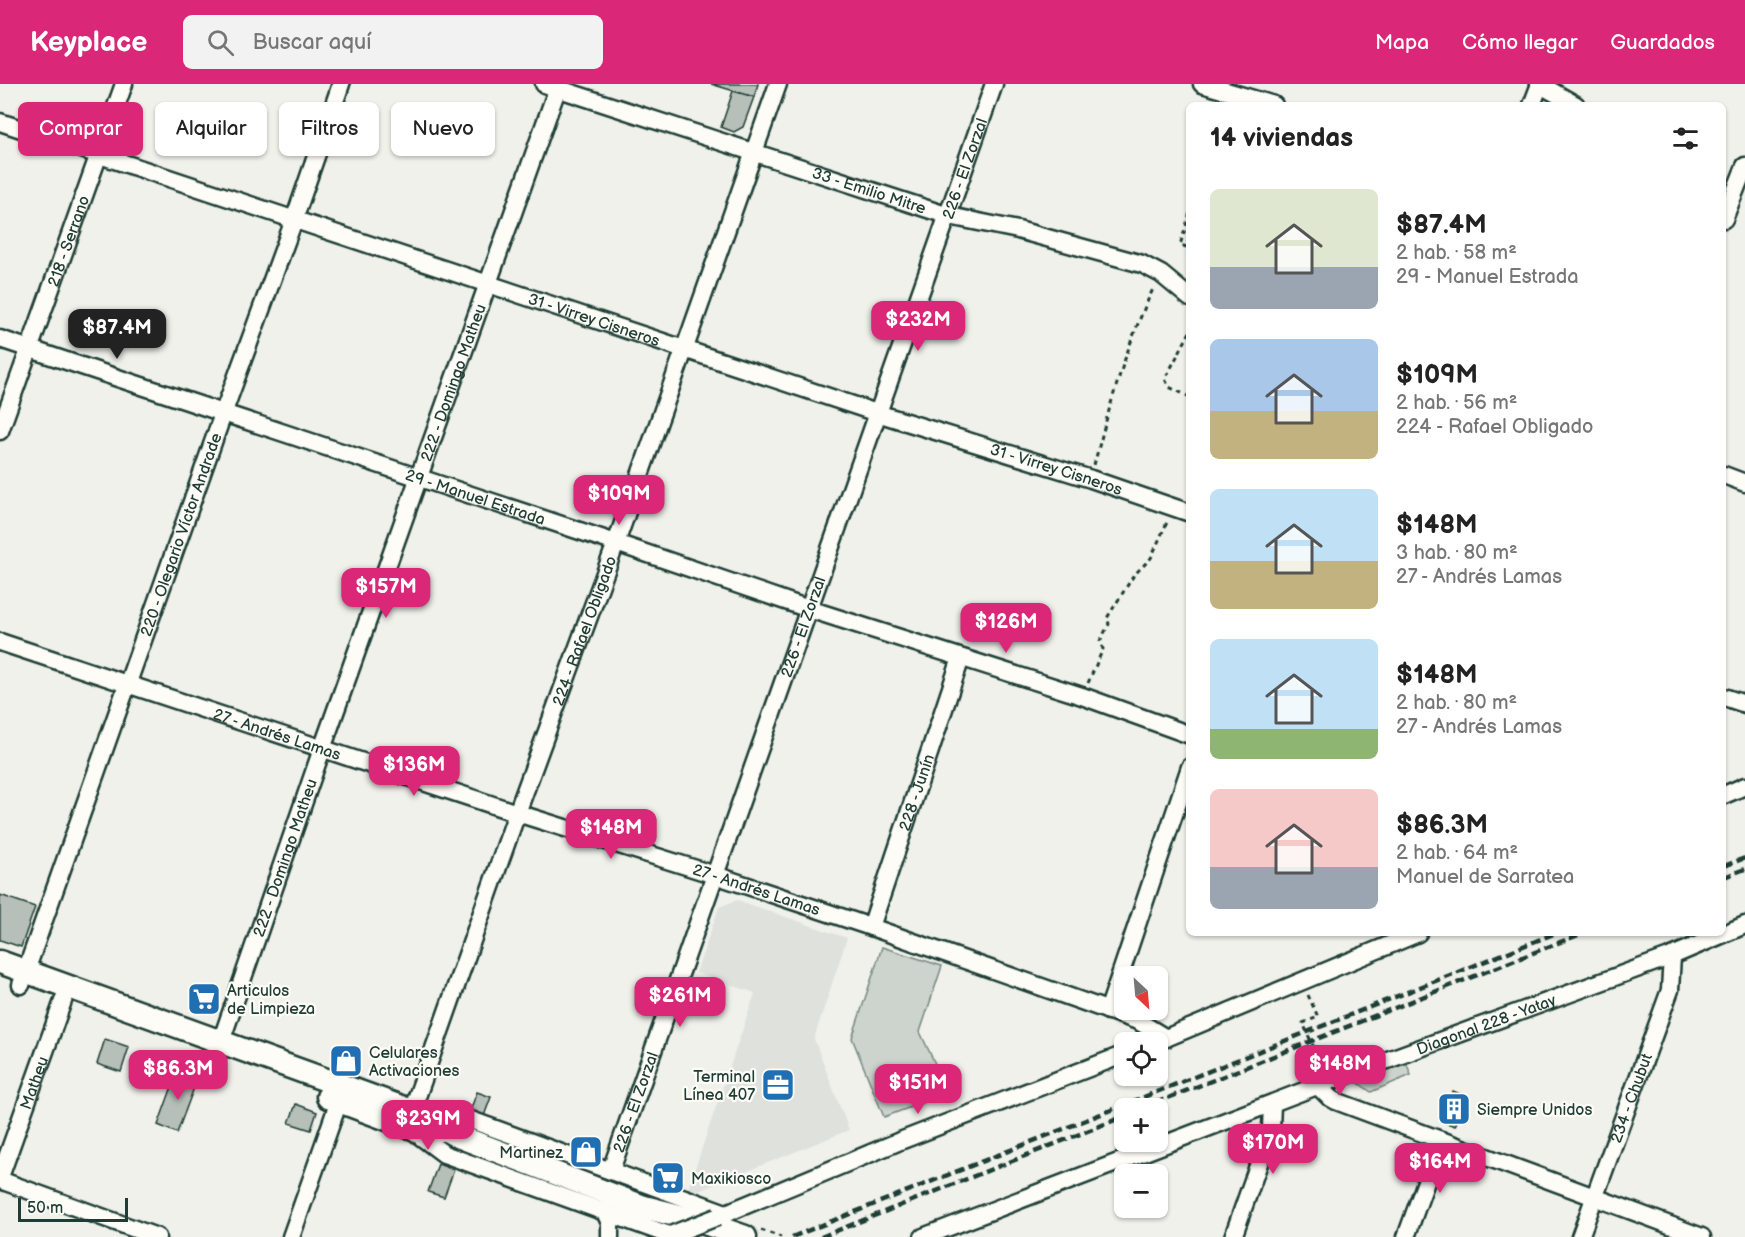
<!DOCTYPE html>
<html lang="es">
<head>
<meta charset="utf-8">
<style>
	:root { --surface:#fff; --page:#f2f2f2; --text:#222; --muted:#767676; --accent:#db2777 }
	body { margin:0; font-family:"Balsamiq Sans",sans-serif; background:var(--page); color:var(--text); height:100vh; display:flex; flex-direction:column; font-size:22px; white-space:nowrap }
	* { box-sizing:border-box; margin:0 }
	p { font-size:20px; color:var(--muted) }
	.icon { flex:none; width:33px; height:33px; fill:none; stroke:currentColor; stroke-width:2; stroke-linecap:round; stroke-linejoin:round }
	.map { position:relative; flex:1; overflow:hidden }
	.panel { position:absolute; left:1186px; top:18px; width:540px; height:834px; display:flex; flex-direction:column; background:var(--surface); border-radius:9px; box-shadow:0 2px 4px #0004 }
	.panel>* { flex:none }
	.top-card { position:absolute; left:18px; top:18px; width:570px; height:54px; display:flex; gap:12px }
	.needle { width:39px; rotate:154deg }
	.buttons { position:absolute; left:1114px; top:882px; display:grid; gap:12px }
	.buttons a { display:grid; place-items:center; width:54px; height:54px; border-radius:9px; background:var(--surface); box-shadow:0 2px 4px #0004; font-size:30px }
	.scale { position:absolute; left:18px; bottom:15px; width:110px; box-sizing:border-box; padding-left:6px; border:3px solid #1f3d34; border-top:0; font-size:16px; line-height:21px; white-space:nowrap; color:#1f3d34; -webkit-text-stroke:4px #fdfcf7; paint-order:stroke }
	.price { position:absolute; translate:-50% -51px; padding:0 14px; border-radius:12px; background:var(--accent); color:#fff; font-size:20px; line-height:39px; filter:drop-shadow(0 2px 3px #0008) }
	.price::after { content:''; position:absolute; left:50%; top:36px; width:18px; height:14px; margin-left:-9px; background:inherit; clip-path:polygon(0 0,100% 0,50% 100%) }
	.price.on { background:#222; color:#fff }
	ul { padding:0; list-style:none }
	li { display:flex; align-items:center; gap:18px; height:150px; padding:0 24px }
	li span { display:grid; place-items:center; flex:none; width:168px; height:120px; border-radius:9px; color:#555 }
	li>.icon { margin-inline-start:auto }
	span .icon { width:72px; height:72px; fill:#fffc; stroke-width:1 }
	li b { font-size:26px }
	h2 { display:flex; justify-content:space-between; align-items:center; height:72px; padding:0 24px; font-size:26px }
	.tag { padding:0 21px; border-radius:9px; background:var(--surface); box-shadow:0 2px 4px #0004; font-size:21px; line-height:54px }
	.tag.on { background:var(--accent); color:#fff }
	header { display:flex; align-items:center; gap:36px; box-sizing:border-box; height:84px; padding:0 30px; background:var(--accent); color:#fff }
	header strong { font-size:28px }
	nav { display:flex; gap:33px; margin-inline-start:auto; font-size:21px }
	.search { width:420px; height:54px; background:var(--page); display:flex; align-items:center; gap:15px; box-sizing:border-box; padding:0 21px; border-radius:9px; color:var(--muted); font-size:22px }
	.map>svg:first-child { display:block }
	.built { fill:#dfe2dc }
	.green { fill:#cdd3cd; stroke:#768880; stroke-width:1.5 }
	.building { fill:#b6bfb8; stroke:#1f3d34; stroke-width:1.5 }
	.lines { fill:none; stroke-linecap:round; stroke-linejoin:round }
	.street-casing { stroke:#1f3d34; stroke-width:21 }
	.secondary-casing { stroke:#1f3d34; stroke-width:27 }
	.path { stroke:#1f3d34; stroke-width:3; stroke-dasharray:4.5 4.5; stroke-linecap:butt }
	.street { stroke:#fdfcf7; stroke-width:16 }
	.secondary { stroke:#fdfcf7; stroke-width:22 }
	.rail { stroke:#1f3d34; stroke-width:4.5; stroke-dasharray:9 4.5; stroke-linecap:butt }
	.street-bridge-casing { stroke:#1f3d34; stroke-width:21; stroke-linecap:butt }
	.street-bridge { stroke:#fdfcf7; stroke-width:16 }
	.labels { text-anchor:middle; stroke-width:4.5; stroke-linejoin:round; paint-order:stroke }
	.street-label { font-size:16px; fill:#1f3d34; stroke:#fdfcf7 }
	.poi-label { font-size:16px; fill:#1f3d34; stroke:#fdfcf7; text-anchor:start }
</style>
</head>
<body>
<header>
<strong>Keyplace</strong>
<div class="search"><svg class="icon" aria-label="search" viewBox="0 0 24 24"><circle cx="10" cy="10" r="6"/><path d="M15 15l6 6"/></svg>Buscar aquí</div>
<nav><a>Mapa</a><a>Cómo llegar</a><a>Guardados</a></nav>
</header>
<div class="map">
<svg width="1745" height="1153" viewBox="0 0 1745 1153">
	<rect width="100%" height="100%" fill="#f0f1eb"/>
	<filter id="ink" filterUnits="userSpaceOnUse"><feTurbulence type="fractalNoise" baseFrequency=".0167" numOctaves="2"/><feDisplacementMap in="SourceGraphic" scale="12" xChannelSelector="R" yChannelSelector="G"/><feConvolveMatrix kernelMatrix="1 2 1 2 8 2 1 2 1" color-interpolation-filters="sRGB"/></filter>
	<g filter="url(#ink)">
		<polygon class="built" points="737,816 847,854 814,955 849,1046 696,1108 688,1105 755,909 696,889 719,823"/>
		<g class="green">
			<polygon points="882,863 942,882 920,948 949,1009 884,1033 852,954"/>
			<polygon points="1405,975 1411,991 1371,1008 1354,996"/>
		</g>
		<g class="building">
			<polygon points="711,0 758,0 754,13"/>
			<polygon points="733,7 754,13 743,43 734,48 721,43"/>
			<polygon points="0,811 35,823 21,863 0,856"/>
			<polygon points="105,955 129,963 121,988 97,980"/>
			<polygon points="178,986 198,993 177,1049 158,1041"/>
			<polygon points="1453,1007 1467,1013 1455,1042 1441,1037"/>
			<polygon points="477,1008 491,1013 484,1032 470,1027"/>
			<polygon points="296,1020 317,1028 311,1046 289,1039"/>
			<polygon points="438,1080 454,1086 444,1113 428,1108"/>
		</g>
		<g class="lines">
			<defs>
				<g id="street">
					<path id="s1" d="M 544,0 L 949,132 L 1018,146 L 1142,180 L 1161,190 L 1190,214"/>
					<polyline points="1202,0 1274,21"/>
					<polyline points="1539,0 1576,21"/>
					<polyline points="1532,21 1540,0"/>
					<path id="s2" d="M 0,38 L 877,329 L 1091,395 L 1190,429"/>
					<polyline points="1724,135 1745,82"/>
					<path id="s3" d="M 0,255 L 616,459 L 809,525 L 1082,612 L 1190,651"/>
					<path id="s4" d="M 0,347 L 124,0"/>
					<polyline points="1724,391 1745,399"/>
					<path id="s5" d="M 0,558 L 517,729 L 715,791 L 871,843 L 1138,937 L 1166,954"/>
					<polyline points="1724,613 1745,620"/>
					<polyline points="1724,711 1745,702"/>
					<path id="s6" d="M 871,843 L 961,574"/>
					<path id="s7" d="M 21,901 L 223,330 L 294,136 L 341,0"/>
					<polyline points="1108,927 1190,683"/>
					<polyline points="1156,958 1418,849"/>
					<path id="s8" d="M 216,972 L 322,665 L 559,0"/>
					<polyline points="1318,1002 1329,1013 1336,1017 1702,1153"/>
					<polyline points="412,1046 444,1070 669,1151"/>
					<path id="s9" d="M 611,1086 L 994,0"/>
					<path id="s10" d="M 0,1093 L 68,903"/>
					<polyline points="0,1096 157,1153"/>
					<polyline points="604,1126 610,1139 610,1153"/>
					<path id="s11" d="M 726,1129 L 449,1028 L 412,1027 L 517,729 L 616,459 L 778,0"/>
					<polyline points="717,1133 900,1057 1125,970"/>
					<polyline points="291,1153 339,1017"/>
					<path id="s12" d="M 923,1153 L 1322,1000 L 1672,872 L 1745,841"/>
					<polyline points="1233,1153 1271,1045 1272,1020"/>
					<polyline points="1406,1153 1441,1056"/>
					<path id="s13" d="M 1580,1153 L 1670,906 L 1672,872"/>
				</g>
				<g id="secondary">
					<polyline points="0,878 412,1027 455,1051 644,1123 699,1137 745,1153"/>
					<polyline points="328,1013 409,1043 436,1048"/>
				</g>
			</defs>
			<use href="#street" class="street-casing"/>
			<use href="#secondary" class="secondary-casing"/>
			<g class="path">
				<polyline points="1190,129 1180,161 1190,164"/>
				<polyline points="1190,248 1165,295 1169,303 1190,313"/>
				<path d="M 1094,381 C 1110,321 1127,259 1154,203"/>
				<polyline points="1088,599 1103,565 1100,557 1109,540 1107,534 1134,491 1151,474 1168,436"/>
				<polyline points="1308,911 1318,933 1303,939 1317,971 1311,974 1317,987"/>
				<polyline points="761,1146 781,1153"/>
			</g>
			<use href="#street" class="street"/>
			<use href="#secondary" class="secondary"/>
			<g class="rail">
				<polyline points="1724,782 1745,774"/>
				<polyline points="1724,793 1745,785"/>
				<polyline points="1143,1024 1583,849"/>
				<polyline points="792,1153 1556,849"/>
				<polyline points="821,1153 1125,1032"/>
			</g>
			<defs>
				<polyline id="street-bridge" points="673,1150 717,1133"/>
			</defs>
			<use href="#street-bridge" class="street-bridge-casing"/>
			<use href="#street-bridge" class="street-bridge"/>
		</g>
	</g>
	<defs>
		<symbol id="supermarket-square" viewBox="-11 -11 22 22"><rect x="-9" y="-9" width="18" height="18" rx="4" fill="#1f6fb2" stroke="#fdfcf7"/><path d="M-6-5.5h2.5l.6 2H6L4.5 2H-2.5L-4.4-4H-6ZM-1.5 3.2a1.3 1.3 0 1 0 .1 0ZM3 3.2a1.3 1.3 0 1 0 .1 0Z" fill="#fff"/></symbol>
		<symbol id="shop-square" viewBox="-11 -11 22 22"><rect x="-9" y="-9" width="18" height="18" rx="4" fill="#1f6fb2" stroke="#fdfcf7"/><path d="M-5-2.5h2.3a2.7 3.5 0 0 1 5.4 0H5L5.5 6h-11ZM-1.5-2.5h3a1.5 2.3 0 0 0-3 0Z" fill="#fff"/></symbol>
		<symbol id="office-square" viewBox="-11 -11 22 22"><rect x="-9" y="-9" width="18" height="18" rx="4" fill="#1f6fb2" stroke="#fdfcf7"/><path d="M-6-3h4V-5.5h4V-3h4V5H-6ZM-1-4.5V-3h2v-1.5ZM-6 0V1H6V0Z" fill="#fff"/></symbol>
		<symbol id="building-square" viewBox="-11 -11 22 22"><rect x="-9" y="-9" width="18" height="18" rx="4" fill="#1f6fb2" stroke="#fdfcf7"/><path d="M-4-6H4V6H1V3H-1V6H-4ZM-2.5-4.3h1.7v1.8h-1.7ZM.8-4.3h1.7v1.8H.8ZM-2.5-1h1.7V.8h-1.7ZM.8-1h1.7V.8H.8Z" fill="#fff"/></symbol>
	</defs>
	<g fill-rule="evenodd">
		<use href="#supermarket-square" x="185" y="896" width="38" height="38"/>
		<use href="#shop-square" x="327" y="958" width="38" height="38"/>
		<use href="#office-square" x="759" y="982" width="38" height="38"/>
		<use href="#building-square" x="1435" y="1006" width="38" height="38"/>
		<use href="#shop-square" x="567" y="1049" width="38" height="38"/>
		<use href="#supermarket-square" x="649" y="1075" width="38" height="38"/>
	</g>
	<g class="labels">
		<g class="street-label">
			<text dy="6" stroke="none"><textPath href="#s9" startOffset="1062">226 - El Zorzal</textPath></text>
			<text dy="6" stroke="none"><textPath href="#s1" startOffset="342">33 - Emilio Mitre</textPath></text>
			<text dy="6" stroke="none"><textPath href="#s4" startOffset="202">218 - Serrano</textPath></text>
			<text dy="6" stroke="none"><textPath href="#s2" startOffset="626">31 - Virrey Cisneros</textPath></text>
			<text dy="6" stroke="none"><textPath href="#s8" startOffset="714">222 - Domingo Matheu</textPath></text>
			<text dy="6" stroke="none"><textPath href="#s2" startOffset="1112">31 - Virrey Cisneros</textPath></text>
			<text dy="6" stroke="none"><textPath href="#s3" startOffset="501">29 - Manuel Estrada</textPath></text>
			<text dy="6" stroke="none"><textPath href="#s7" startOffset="478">220 - Olegario Víctor Andrade</textPath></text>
			<text dy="6" stroke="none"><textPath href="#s9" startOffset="576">226 - El Zorzal</textPath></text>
			<text dy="6" stroke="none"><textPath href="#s11" startOffset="842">224 - Rafael Obligado</textPath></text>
			<text dy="6" stroke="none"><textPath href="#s5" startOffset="292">27 - Andrés Lamas</textPath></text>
			<text dy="6" stroke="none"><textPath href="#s6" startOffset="142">228 - Junín</textPath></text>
			<text dy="6" stroke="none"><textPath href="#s8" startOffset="210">222 - Domingo Matheu</textPath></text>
			<text dy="6" stroke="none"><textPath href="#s5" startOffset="796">27 - Andrés Lamas</textPath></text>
			<text dy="6" stroke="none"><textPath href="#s12" startOffset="602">Diagonal 228 - Yatay</textPath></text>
			<text dy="6" stroke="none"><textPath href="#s10" startOffset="100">Matheu</textPath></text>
			<text dy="6" stroke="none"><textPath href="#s13" startOffset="148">234 - Chubut</textPath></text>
			<text dy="6" stroke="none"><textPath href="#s9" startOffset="72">226 - El Zorzal</textPath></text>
		</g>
		<g class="poi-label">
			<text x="227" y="912">Articulos<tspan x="227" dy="18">de Limpieza</tspan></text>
			<text x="369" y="974">Celulares<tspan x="369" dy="18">Activaciones</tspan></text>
			<text x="755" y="998" text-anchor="end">Terminal<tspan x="755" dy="18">Línea 407</tspan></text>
			<text x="1477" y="1031">Siempre Unidos</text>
			<text x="563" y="1074" text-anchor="end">Martinez</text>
			<text x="691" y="1100">Maxikiosco</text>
		</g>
	</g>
</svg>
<div class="buttons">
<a><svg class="needle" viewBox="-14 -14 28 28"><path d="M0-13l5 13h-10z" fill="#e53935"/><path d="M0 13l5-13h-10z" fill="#767676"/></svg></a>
<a><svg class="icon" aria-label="locate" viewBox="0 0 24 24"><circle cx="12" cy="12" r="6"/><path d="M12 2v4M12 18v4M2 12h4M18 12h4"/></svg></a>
<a>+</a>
<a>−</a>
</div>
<div class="scale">50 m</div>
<b class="price" style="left:918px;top:268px">$232M</b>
<b class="price on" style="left:117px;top:276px">$87.4M</b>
<b class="price" style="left:619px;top:442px">$109M</b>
<b class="price" style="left:386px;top:535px">$157M</b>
<b class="price" style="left:1006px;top:570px">$126M</b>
<b class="price" style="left:414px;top:713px">$136M</b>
<b class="price" style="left:611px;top:776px">$148M</b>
<b class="price" style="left:680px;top:944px">$261M</b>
<b class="price" style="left:1340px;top:1012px">$148M</b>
<b class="price" style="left:178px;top:1017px">$86.3M</b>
<b class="price" style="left:918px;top:1031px">$151M</b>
<b class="price" style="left:428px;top:1067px">$239M</b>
<b class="price" style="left:1273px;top:1091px">$170M</b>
<b class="price" style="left:1440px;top:1110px">$164M</b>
<div class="top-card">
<a class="tag on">Comprar</a>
<a class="tag">Alquilar</a>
<a class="tag">Filtros</a>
<a class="tag">Nuevo</a>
</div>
<section class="panel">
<h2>14 viviendas<svg class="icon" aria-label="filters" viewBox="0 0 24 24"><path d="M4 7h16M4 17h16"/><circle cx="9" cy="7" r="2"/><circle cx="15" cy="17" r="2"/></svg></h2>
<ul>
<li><span style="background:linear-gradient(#dfe7d0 65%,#9aa5b1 0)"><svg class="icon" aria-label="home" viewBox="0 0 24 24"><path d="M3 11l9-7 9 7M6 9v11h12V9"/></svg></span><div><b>$87.4M</b><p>2 hab. · 58 m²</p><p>29 - Manuel Estrada</p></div></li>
<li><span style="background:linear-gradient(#a9c7e8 60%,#c2b280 0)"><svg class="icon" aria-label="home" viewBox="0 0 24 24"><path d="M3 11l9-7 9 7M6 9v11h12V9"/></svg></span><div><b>$109M</b><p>2 hab. · 56 m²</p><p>224 - Rafael Obligado</p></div></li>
<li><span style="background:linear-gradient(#bfe0f5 60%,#c2b280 0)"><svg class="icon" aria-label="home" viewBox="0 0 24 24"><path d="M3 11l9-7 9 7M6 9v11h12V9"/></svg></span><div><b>$148M</b><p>3 hab. · 80 m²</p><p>27 - Andrés Lamas</p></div></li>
<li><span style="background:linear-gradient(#bfe0f5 75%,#8fb573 0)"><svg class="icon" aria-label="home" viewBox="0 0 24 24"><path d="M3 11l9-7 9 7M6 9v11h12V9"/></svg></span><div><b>$148M</b><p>2 hab. · 80 m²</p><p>27 - Andrés Lamas</p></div></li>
<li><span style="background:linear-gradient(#f6c9c9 65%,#9aa5b1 0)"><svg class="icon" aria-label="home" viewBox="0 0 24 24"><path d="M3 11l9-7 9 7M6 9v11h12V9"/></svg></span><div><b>$86.3M</b><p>2 hab. · 64 m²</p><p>Manuel de Sarratea</p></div></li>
</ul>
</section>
</div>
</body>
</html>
